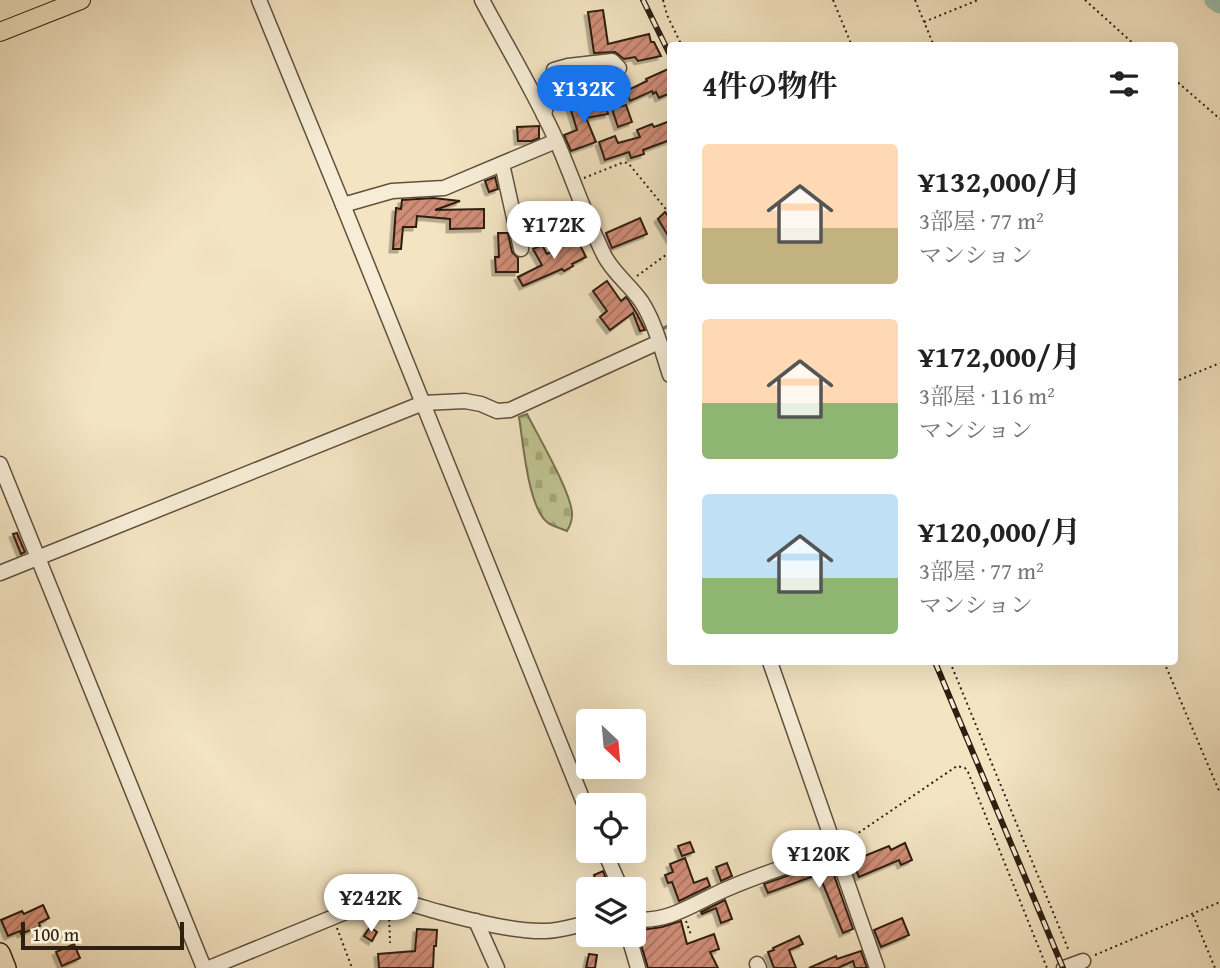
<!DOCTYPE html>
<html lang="ja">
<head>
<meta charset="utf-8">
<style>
	:root { --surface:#fff; --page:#f6f6f6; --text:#222; --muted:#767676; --accent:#1a73e8 }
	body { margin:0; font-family:"Gentium Book Plus","Noto Serif JP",serif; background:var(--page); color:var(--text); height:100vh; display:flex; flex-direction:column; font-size:26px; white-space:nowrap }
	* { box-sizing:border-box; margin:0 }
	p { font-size:23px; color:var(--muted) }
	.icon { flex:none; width:38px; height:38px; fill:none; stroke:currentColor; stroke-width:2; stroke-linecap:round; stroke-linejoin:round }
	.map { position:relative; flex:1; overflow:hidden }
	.panel { position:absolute; left:667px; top:42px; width:511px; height:623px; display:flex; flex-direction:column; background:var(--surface); border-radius:7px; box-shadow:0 7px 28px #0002 }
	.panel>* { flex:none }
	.needle { width:46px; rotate:154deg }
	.tools { position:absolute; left:576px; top:709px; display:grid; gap:14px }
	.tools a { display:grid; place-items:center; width:70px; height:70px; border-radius:7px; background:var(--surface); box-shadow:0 7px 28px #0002; font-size:35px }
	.scale { position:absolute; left:21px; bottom:18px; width:163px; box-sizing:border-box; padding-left:7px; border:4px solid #2f1f10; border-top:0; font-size:19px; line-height:24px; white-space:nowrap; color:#2f1f10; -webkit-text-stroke:5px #f7edd7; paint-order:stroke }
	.price { position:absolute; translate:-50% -60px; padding:0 16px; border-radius:24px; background:#fff; color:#222; font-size:23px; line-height:46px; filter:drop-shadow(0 2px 4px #0008) }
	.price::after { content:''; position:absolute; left:50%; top:42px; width:21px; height:16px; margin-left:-10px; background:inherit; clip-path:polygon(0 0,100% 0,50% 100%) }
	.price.selected { background:var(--accent); color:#fff }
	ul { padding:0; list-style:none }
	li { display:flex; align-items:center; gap:21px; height:175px; padding:0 35px }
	li span { display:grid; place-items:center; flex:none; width:196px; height:140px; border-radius:7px; color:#555 }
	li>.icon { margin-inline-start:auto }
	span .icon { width:84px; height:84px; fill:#fffc; stroke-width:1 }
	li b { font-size:30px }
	h2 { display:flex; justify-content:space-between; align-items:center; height:84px; padding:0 35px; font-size:30px }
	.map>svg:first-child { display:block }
	.cemetery { fill:url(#cemetery-stones); stroke:#777150; stroke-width:2 }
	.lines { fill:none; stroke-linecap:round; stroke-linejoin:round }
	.stream { stroke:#717f6e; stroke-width:3.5 }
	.river { stroke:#9dbfad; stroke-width:19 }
	.building { fill:url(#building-hatch); stroke:#2f1f10; stroke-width:2; filter:url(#shadow) }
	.minor-casing { stroke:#60503c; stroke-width:17 }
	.major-casing { stroke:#2f1f10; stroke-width:20 }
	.highway-casing { stroke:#2f1f10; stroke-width:22 }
	.path { stroke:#2f1f10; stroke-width:2; stroke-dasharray:2 3.5; stroke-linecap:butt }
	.minor { stroke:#f7edd7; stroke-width:14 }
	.major { stroke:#f3e4c2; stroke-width:18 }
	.highway { stroke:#f3e4c2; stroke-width:19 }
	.rail-casing { stroke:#2f1f10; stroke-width:6 }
	.rail { stroke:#f7edd7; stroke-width:3.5; stroke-dasharray:10; stroke-linecap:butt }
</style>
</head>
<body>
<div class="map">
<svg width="1220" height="968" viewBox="0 0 1220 968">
	<defs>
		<pattern id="cemetery-stones" width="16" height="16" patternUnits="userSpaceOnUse" patternTransform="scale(1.75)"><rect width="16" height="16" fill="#bfc390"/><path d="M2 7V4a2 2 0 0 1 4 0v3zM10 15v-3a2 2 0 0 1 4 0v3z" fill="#a4a77b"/></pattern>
		<pattern id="building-hatch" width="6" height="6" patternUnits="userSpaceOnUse" patternTransform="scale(1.75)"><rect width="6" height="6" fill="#d18e78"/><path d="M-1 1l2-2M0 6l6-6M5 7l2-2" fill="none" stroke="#aa7361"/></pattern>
		<filter id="shadow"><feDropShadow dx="-3.5" dy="3.5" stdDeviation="0" flood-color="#0004"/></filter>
	</defs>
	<rect width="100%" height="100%" fill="#f3e4c2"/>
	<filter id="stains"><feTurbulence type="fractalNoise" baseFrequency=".00286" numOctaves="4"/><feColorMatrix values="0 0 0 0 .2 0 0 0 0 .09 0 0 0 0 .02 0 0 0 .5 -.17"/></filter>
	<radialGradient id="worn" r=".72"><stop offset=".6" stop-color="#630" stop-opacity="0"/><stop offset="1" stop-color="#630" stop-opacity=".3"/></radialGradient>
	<path class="cemetery" d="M 527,414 C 538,436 573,495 572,515 C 572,522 570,526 567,531 C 561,528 551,526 547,522 C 528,507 523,441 519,417 Z"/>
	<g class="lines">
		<polyline class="stream" points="662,329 670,325"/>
		<polyline class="river" points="1214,0 1220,4"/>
	</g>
	<g class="building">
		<polygon points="603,10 608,44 649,34 651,42 654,42 661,56 638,61 635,57 624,59 615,52 594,53 588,12"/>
		<polygon points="668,69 670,74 670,93 659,98 656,92 653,94 652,91 630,101 626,91 647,81 646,79"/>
		<polygon points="605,102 608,114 586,118 596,142 571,151 564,135 577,130 570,107 583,103 585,108"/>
		<polygon points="626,105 632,122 618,127 612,109"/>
		<polygon points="670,121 670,140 643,150 644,154 631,158 629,152 605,160 599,142 615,136 618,143 640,137 637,130 652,124 654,127"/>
		<polygon points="539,126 539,138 532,141 518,141 517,127"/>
		<polygon points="495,177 498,189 489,192 485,181"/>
		<polygon points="433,198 460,201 435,210 484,209 484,228 450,229 450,219 417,216 416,227 403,227 401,249 393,249 396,208 401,209 402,200"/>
		<polygon points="665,212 670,218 670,239 658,219"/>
		<polygon points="576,216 586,238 581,241 571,219"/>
		<polygon points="640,218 647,234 612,248 606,233"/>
		<polygon points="498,233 508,233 512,252 518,258 518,272 496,272 495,257 499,257"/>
		<polygon points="577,239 586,257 572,264 573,266 564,271 562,269 523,286 518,277 542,265 533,249 542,245 547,254"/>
		<polygon points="607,281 621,301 626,297 629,301 637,314 645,330 640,331 633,313 610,330 600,317 607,311 593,291"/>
		<polygon points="17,533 25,552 21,554 13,534"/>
		<polygon points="690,842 694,852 682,856 678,846"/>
		<polygon points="905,843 912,860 901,865 899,860 859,877 852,861 889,846 891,850"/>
		<polygon points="685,858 694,883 707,878 710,886 679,901 672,882 668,883 665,875 673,872 670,864"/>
		<polygon points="829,861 853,929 843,933 819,874 768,893 764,884"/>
		<polygon points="727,863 732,876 721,881 716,867"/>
		<polygon points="603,871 609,886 601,889 595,889 597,884 594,875"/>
		<polygon points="725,900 732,919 721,923 716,908 702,914 701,912"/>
		<polygon points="43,905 49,918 39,923 40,926 21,934 20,931 8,936 1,920 22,911 24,914"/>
		<polygon points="902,918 909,935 881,947 874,930"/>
		<polygon points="681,921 687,944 714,934 719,949 710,952 718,968 648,968 639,938 642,938 641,930 662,927"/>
		<polygon points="370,927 377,932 372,941 364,936"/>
		<polygon points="417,929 437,930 436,946 434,946 433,968 379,968 378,954 415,951"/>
		<polygon points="799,936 803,944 789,950 796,968 774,968 768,952 774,950 773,948"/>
		<polygon points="74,944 80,958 62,966 56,952"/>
		<polygon points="861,951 867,968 855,968 853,961 838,968 809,968 836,956 837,959"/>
		<polygon points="589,954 597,955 595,968 586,968"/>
	</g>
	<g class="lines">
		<defs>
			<g id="minor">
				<polyline points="259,0 343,205 588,813"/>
				<path d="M 482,0 C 507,47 535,93 557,142 C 573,179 586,218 604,255 C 613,273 629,284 641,301 C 655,322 662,351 670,375"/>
				<polyline points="544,115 554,70 568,66 612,61 619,68"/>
				<polyline points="502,164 521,249"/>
				<polyline points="343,205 392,191 444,188 556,141"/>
				<polyline points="0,464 204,968"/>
				<polyline points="0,573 423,403 465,401 481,404 497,411 510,410 659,342"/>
				<polyline points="770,662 877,968"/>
				<polyline points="604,850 621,889"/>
				<path d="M 634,919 C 669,924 697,901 729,888 C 764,873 800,862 835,849"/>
				<polyline points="476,921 497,968"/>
				<polyline points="628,934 638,968"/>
				<polyline points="757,964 759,968"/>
				<path d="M 209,968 L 375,900 C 397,898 417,906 439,912 C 470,920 514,932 545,931 C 560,931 574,926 588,923"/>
				<polyline points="1064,968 1083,961"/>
			</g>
			<polyline id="major" points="0,32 81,0"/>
			<polyline id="highway" points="0,953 6,968"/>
		</defs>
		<use href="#minor" class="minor-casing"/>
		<use href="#major" class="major-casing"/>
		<use href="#highway" class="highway-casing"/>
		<g class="path">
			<polyline points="663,0 667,15 682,46"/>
			<polyline points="833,0 852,46"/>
			<polyline points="915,0 934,46"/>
			<polyline points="1085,0 1136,46"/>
			<polyline points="924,22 978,0"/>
			<polyline points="1174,79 1220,119"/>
			<polyline points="584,178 624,162 629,164 670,214"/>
			<polyline points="637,276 670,252"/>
			<polyline points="1174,382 1220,363"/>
			<polyline points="950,662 1069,951"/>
			<polyline points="1164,662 1220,793"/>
			<polyline points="845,842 957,766 965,768 968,772 1047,968"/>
			<polyline points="389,914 390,943"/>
			<polyline points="1193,915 1215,968"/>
			<polyline points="686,921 691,935"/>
			<polyline points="337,928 352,968"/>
			<polyline points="1095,955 1220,902"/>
		</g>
		<use href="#minor" class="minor"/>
		<use href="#major" class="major"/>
		<use href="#highway" class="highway"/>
		<defs>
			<g id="rail">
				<polyline points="643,0 670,55"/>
				<polyline points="935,662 1063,968"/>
			</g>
		</defs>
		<use href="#rail" class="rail-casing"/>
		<use href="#rail" class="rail"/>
	</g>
	<rect width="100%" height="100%" filter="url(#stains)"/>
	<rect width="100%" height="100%" fill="url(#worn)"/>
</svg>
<div class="tools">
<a><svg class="needle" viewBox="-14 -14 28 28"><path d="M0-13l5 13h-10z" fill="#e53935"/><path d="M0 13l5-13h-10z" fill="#767676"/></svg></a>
<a><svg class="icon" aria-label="locate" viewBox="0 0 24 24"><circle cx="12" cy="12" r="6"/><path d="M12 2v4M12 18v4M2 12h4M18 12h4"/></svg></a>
<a><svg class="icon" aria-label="layers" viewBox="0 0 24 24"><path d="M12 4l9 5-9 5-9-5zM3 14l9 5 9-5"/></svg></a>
</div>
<div class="scale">100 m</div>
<b class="price selected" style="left:584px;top:125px">¥132K</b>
<b class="price" style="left:554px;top:261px">¥172K</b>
<b class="price" style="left:819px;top:890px">¥120K</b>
<b class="price" style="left:371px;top:934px">¥242K</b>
<section class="panel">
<h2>4件の物件<svg class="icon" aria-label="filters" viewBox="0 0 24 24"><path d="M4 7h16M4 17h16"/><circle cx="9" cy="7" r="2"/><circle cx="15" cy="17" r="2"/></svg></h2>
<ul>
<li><span style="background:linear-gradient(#ffd9b3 60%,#c2b280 0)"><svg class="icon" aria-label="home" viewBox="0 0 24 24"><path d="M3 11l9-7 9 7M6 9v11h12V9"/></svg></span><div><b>¥132,000/月</b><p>3部屋 · 77 m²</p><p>マンション</p></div></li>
<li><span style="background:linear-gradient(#ffd9b3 60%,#8fb573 0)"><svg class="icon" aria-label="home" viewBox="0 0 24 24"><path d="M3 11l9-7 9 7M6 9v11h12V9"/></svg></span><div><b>¥172,000/月</b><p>3部屋 · 116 m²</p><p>マンション</p></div></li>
<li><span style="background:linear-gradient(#bfe0f5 60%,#8fb573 0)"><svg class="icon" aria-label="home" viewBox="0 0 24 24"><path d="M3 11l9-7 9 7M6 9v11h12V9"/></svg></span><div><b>¥120,000/月</b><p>3部屋 · 77 m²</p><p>マンション</p></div></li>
</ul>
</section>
</div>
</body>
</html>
